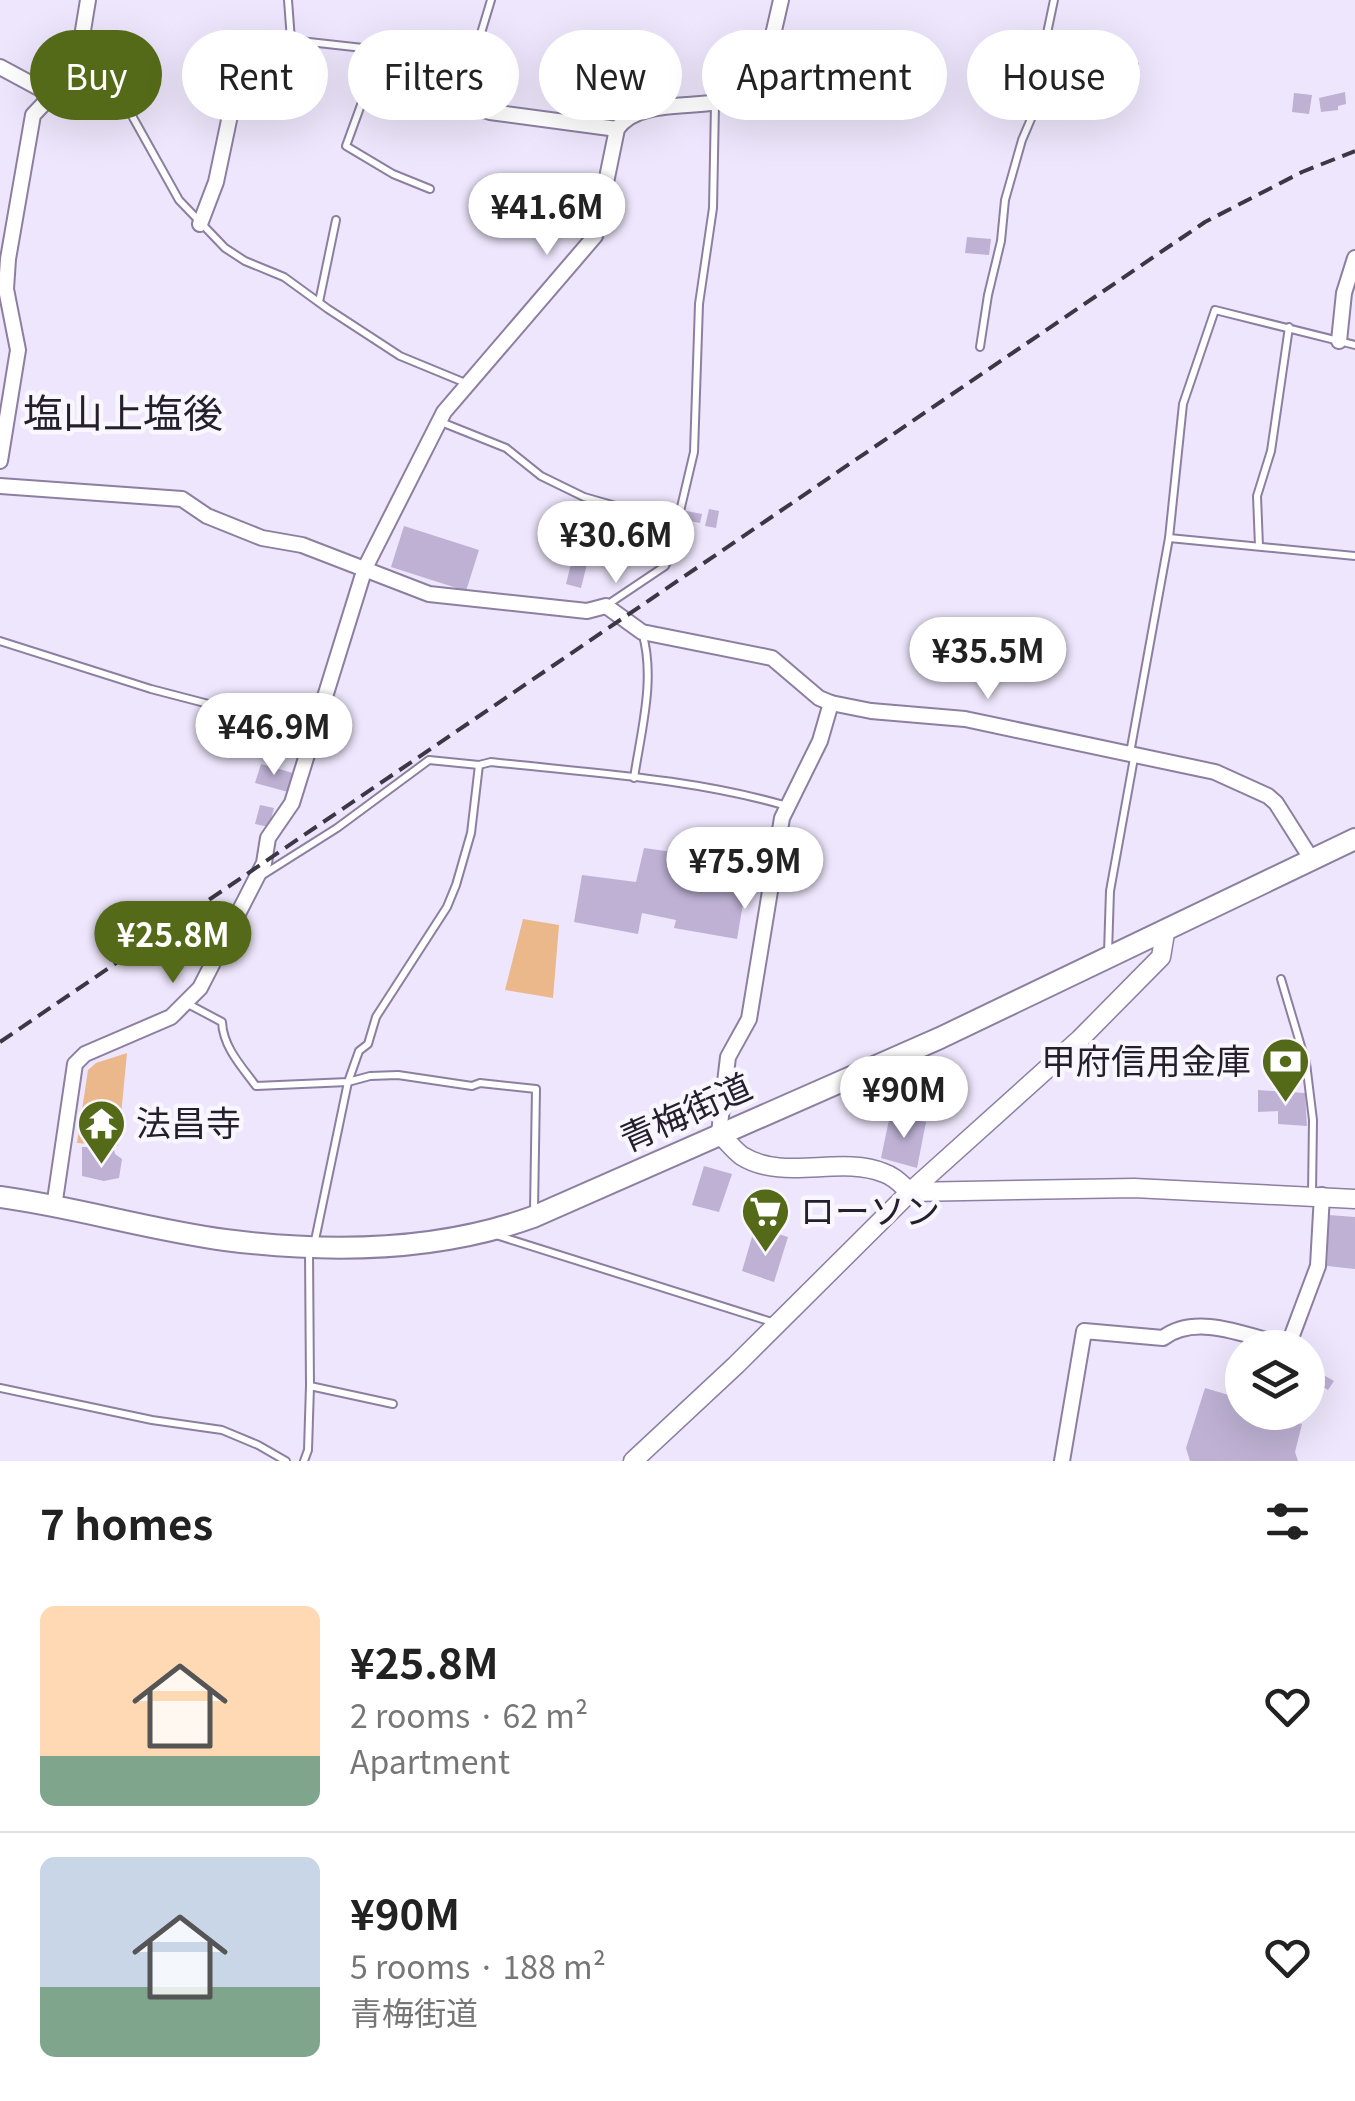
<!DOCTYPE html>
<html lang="en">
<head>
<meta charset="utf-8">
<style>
	:root { --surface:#fff; --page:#f2f2f2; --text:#222; --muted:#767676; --line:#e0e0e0; --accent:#556a18 }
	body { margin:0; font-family:Georgia,"Noto Sans JP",serif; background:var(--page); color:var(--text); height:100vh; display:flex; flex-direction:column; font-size:38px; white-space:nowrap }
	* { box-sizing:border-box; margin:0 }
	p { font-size:32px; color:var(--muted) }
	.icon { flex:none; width:55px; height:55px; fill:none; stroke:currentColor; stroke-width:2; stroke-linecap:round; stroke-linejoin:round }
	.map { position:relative; height:1461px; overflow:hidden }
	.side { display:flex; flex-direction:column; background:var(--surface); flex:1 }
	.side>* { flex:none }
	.guide { position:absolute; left:30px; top:30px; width:1295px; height:90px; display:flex; gap:20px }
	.tools { position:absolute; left:1225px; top:1330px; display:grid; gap:20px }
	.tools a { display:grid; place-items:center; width:100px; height:100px; border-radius:50%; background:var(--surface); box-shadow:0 10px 40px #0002; font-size:50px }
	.price { position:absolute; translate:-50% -85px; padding:0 22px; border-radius:35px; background:#fff; color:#222; font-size:32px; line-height:65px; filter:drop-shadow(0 2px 5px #0008) }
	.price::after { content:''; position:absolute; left:50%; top:60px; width:30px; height:22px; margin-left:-15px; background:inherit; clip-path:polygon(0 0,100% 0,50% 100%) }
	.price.on { background:var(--accent); color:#fff }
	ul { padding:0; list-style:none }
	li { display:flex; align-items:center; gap:30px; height:250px; padding:0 40px }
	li+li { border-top:2px solid var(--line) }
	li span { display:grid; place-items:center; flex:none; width:280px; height:200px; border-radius:15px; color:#555 }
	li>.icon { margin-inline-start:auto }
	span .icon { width:120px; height:120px; fill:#fffc; stroke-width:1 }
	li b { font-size:42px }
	h2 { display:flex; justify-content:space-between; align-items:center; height:120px; padding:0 40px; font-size:42px }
	.pill { padding:0 35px; border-radius:45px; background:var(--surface); box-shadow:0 10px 40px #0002; font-size:35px; line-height:90px }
	.pill.on { background:var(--accent); color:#fff }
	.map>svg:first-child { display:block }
	.green { fill:#eab88b }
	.building { fill:#beb1d4 }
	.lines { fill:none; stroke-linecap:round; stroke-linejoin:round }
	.service-casing { stroke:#8c7fa0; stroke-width:10 }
	.minor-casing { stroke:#8c7fa0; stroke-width:18 }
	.tertiary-casing { stroke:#8c7fa0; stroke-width:21 }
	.secondary-casing { stroke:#8c7fa0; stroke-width:24 }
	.service { stroke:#fff; stroke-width:6 }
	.minor { stroke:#fff; stroke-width:14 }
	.tertiary { stroke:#fff; stroke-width:18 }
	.secondary { stroke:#fff; stroke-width:20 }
	.rail { stroke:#3d3645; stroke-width:4; stroke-dasharray:15 8; stroke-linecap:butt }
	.labels { text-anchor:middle; stroke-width:9; stroke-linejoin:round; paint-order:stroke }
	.poi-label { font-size:35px; fill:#251f2d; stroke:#f9f6fe; text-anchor:start }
	.street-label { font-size:35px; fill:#251f2d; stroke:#f9f6fe }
	.quarter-label { font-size:40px; fill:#251f2d; stroke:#f9f6fe }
</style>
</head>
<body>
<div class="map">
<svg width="1355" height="1461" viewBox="0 0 1355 1461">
	<rect width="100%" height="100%" fill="#eee6fc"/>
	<g class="green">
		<polygon points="523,919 559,925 553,998 505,990"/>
		<polygon points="127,1053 118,1146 77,1143 88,1070 96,1063"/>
	</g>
	<g class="building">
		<polygon points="1345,92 1346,104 1338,106 1338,110 1321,112 1319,98"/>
		<polygon points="1294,93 1312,95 1309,114 1292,112"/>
		<polygon points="967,237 991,239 989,255 965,253"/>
		<polygon points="709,509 719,511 716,528 705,526"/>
		<polygon points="681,510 702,514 700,523 679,519"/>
		<polygon points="404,526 479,550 466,591 391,567"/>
		<polygon points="573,556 588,560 581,588 566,584"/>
		<polygon points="261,764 293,773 288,792 255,783"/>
		<polygon points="260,805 274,808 269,827 255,824"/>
		<polygon points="699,837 753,845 737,939 674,928 676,920 642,913 638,934 574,922 582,875 636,882 644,848 695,855"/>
		<polygon points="917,1071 929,1099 890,1115 859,1110 864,1095"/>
		<polygon points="1258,1090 1305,1093 1307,1126 1278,1124 1278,1111 1258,1112"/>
		<polygon points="890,1115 926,1122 917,1168 881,1158"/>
		<polygon points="92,1143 113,1145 115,1154 122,1159 119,1178 104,1181 82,1176 82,1147 91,1147"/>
		<polygon points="704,1166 732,1174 719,1212 692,1205"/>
		<polygon points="1329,1215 1355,1217 1355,1269 1327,1266"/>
		<polygon points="755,1227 788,1237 774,1282 742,1271"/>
		<polygon points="1308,1366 1334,1381 1328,1390 1308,1378"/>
		<polygon points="1205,1388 1242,1399 1242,1412 1295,1412 1292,1421 1302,1424 1295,1452 1298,1461 1190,1461 1186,1448"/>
	</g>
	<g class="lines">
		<defs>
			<g id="service">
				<polyline points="288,0 291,40 381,50 422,64 460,103 491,0"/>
				<polyline points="1046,37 1077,40 1108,61 1134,65"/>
				<polyline points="381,50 346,146 393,174 430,189"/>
				<polyline points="76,85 110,89 121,96 179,200 225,248 245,261 284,277 328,309 400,356 468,384"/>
				<polyline points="319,302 336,220"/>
				<polyline points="980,347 988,295 1001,241 1005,200 1022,140 1054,65 1046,38 1054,0"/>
				<polyline points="441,422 506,448 541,476 584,497 675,523"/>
				<polyline points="1169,538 1355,556"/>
				<polyline points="1259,546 1257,496 1271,451 1289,327"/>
				<polyline points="607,605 665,566 669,558 694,452 699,304 713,208 715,104"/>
				<polyline points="0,641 151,689 312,731"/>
				<polyline points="1130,753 1169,538 1183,404 1215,310 1355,345"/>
				<path d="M 479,765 L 491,762 C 590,773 691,778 787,806"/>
				<path d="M 634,778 C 641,731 656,678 642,632"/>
				<polyline points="261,876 337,828 429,760 479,765 471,833 456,885 447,907 376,1017 368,1044 359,1051 348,1082 314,1245"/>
				<polyline points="1108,953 1110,891 1134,758"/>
				<polyline points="1281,979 1306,1063 1313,1120 1312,1193"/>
				<path d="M 188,1004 L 222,1022 C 223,1047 242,1067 256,1086 L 348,1082 L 370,1076 L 398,1075 L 472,1086 L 480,1083 L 536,1089 L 534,1210"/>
				<polyline points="496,1235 775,1323"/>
				<polyline points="310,1386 393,1404"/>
				<polyline points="0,1388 152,1420 222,1430 258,1445 286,1461"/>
				<polyline points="304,1461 308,1450 310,1386 309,1251"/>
			</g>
			<g id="minor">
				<polyline points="0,67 52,95"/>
				<polyline points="460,103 490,112 617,129"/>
				<polyline points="200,224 216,182 245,44 284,50 291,40"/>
				<polyline points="1339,341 1344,293 1355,258"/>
				<polyline points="0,461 18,350 6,289 8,259 33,115 52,95 74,85 88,0"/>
				<polyline points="0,486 182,499 207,516 262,538 302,545 429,594 587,611 606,606 642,632 772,658 819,698 831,703 871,711 965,719 1215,772 1268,796 1276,803 1312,860"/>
				<polyline points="719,1133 728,1057 749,1019 782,818 820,741 831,703"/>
				<path d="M 54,1207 L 75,1064 L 85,1054 L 171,1017 L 200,988 L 264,863 L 268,838 L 292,803 L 365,568 L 444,412 L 595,236 L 617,129 C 644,90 724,118 761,87 L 781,0"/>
				<path d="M 1062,1461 L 1084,1331 L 1163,1338 C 1197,1312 1249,1337 1288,1346 L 1318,1266 L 1322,1195"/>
			</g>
			<g id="tertiary">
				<path d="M 719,1133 C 727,1141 734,1150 742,1156 C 784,1182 840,1155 884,1173 C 894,1176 902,1185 910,1192 L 1134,1188 L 1355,1199"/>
				<polyline points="633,1461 736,1365 910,1192 1080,1039 1161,957 1165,933"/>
			</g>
			<path id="secondary" d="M 0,1197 C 75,1207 149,1230 225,1240 C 326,1253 436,1252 533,1217 L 940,1038 L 1355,839"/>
		</defs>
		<use href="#service" class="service-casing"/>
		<use href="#minor" class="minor-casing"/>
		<use href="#tertiary" class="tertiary-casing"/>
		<use href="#secondary" class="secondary-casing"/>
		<use href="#service" class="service"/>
		<use href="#minor" class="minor"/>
		<use href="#tertiary" class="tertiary"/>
		<use href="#secondary" class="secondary"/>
		<polyline class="rail" points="0,1042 1205,222 1302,172 1355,151"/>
	</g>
	<defs>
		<symbol id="bank-pin" viewBox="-11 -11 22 30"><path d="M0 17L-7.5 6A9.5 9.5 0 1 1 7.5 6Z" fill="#556a18" stroke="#f9f6fe"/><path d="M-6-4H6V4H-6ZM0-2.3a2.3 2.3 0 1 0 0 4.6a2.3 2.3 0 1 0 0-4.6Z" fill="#fff"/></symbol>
		<symbol id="temple-pin" viewBox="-11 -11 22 30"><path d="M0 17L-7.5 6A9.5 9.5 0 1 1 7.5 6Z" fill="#556a18" stroke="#f9f6fe"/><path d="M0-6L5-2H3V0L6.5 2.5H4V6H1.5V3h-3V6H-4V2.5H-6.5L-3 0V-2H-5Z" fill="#fff"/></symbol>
		<symbol id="supermarket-pin" viewBox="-11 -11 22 30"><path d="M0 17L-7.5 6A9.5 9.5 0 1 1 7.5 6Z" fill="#556a18" stroke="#f9f6fe"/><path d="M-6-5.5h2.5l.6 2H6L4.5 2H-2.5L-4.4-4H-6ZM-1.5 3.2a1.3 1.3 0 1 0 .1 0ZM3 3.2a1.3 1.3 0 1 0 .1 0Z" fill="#fff"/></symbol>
	</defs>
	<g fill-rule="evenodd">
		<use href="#bank-pin" x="1258" y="1034" width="55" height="75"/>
		<use href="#temple-pin" x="74" y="1096" width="55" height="75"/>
		<use href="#supermarket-pin" x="738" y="1184" width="55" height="75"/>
	</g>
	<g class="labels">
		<g class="poi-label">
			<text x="1251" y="1074" text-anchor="end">甲府信用金庫</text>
			<text x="136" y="1136">法昌寺</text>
			<text x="800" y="1224">ローソン</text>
		</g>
		<g class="street-label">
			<text transform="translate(686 1113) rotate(-24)" y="12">青梅街道</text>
		</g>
		<g class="quarter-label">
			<text x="123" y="428">塩山上塩後</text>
		</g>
	</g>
</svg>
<div class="tools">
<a><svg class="icon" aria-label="layers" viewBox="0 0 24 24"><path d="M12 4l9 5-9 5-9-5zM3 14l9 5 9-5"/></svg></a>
</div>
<b class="price" style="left:547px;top:258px">¥41.6M</b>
<b class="price" style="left:616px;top:586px">¥30.6M</b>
<b class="price" style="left:988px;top:702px">¥35.5M</b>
<b class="price" style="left:274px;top:778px">¥46.9M</b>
<b class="price" style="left:745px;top:912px">¥75.9M</b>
<b class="price on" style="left:173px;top:986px">¥25.8M</b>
<b class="price" style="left:904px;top:1141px">¥90M</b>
<div class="guide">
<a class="pill on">Buy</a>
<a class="pill">Rent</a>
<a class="pill">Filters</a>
<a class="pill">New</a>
<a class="pill">Apartment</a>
<a class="pill">House</a>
</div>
</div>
<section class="side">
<h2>7 homes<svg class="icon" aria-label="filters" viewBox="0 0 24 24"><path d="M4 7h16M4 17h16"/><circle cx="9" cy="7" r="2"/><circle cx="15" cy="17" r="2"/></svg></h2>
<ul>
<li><span style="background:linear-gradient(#ffd9b3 75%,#7fa58c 0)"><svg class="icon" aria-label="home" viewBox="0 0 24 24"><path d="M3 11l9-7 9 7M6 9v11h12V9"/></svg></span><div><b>¥25.8M</b><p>2 rooms · 62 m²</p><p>Apartment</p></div><svg class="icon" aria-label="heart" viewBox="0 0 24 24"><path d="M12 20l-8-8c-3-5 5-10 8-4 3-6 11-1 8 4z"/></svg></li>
<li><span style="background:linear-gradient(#c9d6e8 65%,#7fa58c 0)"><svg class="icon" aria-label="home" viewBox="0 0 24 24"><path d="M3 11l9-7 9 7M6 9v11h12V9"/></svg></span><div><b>¥90M</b><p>5 rooms · 188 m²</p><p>青梅街道</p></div><svg class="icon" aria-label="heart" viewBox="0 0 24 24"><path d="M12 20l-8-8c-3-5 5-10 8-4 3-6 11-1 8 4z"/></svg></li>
</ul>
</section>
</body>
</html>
